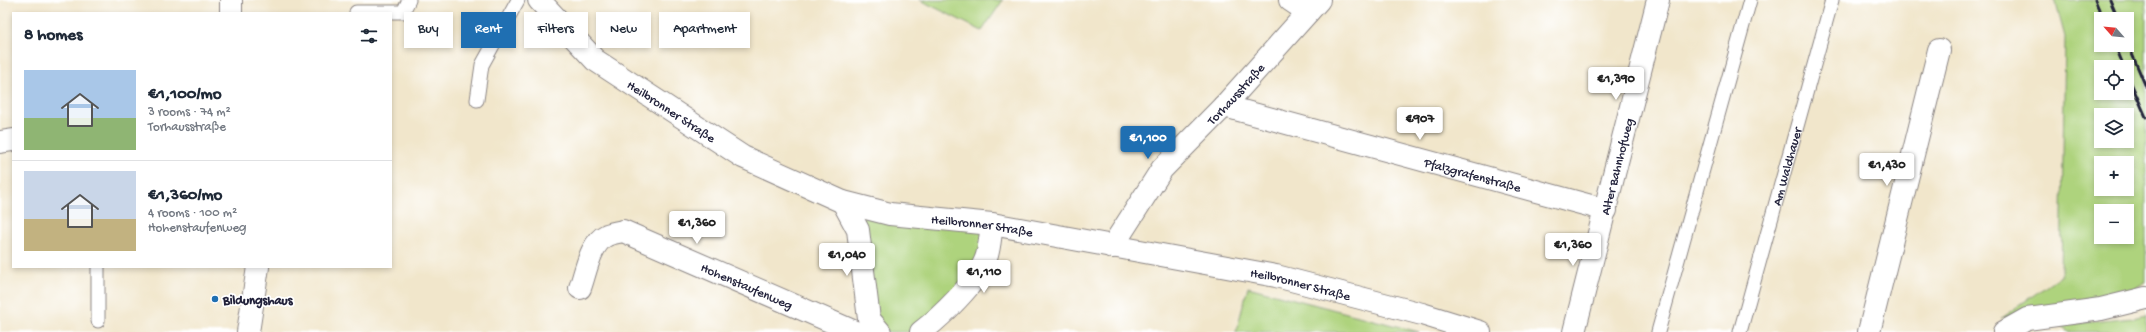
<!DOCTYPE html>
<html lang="en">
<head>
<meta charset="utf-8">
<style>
	:root { --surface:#fff; --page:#f2f2f3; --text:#1f2937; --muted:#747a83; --line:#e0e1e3; --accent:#1f6fb2 }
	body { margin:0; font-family:"Gochi Hand",sans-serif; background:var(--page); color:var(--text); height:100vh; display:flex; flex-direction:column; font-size:15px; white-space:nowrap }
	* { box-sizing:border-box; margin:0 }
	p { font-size:13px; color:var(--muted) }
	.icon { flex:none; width:22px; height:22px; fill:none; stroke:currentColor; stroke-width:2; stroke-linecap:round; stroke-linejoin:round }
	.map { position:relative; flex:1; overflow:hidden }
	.side { position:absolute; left:12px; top:12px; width:380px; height:256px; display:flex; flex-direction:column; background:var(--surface); border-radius:0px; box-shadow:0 2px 6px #0003 }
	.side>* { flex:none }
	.banner { position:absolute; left:404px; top:12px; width:380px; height:36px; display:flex; gap:8px }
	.needle { width:26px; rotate:297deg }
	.controls { position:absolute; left:2094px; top:12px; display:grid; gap:8px }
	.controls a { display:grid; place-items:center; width:40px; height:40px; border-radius:0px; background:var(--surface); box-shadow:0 2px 6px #0003; font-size:20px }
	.price { position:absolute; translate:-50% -34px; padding:0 9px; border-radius:4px; background:#fff; color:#222; font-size:13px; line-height:26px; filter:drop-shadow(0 1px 2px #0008) }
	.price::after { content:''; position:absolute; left:50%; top:24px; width:12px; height:9px; margin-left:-6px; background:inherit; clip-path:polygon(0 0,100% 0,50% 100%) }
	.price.current { background:var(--accent); color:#fff }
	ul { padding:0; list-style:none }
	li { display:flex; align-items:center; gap:12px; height:100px; padding:0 12px }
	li+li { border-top:1px solid var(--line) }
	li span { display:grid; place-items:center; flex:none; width:112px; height:80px; border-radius:0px; color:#555 }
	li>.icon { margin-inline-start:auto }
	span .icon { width:48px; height:48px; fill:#fffc; stroke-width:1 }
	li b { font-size:17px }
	h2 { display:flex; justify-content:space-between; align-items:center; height:48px; padding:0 12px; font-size:17px }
	.chip { padding:0 14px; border-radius:0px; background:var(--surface); box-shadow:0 2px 6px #0003; font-size:14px; line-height:36px }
	.chip.current { background:var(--accent); color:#fff }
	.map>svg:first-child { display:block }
	.green { fill:#aed37d; stroke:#687a5c; fill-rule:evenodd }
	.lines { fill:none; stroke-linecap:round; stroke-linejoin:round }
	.service-casing { stroke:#8a8483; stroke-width:15 }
	.minor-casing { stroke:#8a8483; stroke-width:24 }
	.tertiary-casing { stroke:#8a8483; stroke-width:24 }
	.service { stroke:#fff; stroke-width:13 }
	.minor { stroke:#fff; stroke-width:22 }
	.tertiary { stroke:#fff; stroke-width:22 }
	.rail { stroke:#22223b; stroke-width:3 }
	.poi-dot { fill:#1f6fb2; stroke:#fff; stroke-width:1.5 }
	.labels { text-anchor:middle; stroke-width:3.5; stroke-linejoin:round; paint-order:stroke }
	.street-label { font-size:13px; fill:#22223b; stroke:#fff }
	.poi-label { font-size:13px; font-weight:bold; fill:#22223b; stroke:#fff; text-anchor:start }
</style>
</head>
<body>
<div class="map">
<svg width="2146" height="332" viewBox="0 0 2146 332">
	<rect width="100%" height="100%" fill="#fff"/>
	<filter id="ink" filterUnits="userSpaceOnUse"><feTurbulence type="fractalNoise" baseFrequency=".025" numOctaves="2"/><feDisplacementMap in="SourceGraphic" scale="8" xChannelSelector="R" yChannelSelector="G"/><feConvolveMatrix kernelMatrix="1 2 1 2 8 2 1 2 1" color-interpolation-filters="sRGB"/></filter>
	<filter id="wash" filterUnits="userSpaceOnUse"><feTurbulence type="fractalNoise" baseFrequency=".012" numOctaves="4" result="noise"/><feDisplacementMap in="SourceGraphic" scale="16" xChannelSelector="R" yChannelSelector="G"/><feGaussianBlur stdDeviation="0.9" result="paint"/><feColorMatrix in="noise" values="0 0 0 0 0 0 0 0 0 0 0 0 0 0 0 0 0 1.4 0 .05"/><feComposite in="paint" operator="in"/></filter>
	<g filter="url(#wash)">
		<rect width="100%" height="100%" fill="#f1e6cb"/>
		<g class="green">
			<polygon points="920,0 1003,0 982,31"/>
			<path d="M 2055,0 L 2146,0 L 2146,283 L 2131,290 L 2001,318 L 2061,276 L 2065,37 ZM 2101,19 L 2127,19 L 2127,45 L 2101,45 ZM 2101,67 L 2127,67 L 2127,93 L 2101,93 ZM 2101,115 L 2127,115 L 2127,141 L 2101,141 ZM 2101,163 L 2127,163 L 2127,189 L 2101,189 ZM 2101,211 L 2127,211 L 2127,237 L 2101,237 Z"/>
			<polygon points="843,202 992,224 986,259 921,332 880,332"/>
			<polygon points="1248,287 1419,332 1236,332"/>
			<polygon points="2146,315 2146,332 2068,332 2059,325 2134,318"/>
		</g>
	</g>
	<g filter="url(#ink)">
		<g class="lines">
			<defs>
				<g id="service">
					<polyline points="356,12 403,12 409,0"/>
					<polyline points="477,100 482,65 518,0"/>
					<polyline points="98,267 98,321"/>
					<polyline points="1658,332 1750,0"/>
					<path id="s1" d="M 1740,332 L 1832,0"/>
				</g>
				<g id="minor">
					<polyline points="231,0 231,13"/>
					<polyline points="1290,0 1308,12"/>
					<path id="s2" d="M 1224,106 L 1606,210"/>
					<polyline points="0,142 13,140"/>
					<polyline points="843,202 858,230 869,319 880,332"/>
					<path id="s3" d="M 1112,247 L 1162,169 L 1224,106 L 1319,0"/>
					<path id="s4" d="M 580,288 C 586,272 590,243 607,235 C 612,233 618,232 623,231 L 855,332"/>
					<polyline points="248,332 258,267"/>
					<path d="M 921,332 C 941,317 976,283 985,261 C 990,250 990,236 992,224"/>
					<path id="s5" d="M 1574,332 L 1658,0"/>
					<polyline points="1869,332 1939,50"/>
					<polyline points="2004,332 2027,319 2101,309 2146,298"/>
				</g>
				<g id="tertiary">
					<path id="s6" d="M 539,0 L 595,60 L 743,157 L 843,202 L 890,214 L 992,224 L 1276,276 L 1422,314 L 1480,332"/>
				</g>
			</defs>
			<use href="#service" class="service-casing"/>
			<use href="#minor" class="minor-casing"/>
			<use href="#tertiary" class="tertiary-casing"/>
			<use href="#service" class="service"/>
			<use href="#minor" class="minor"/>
			<use href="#tertiary" class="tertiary"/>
			<g class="rail">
				<polyline points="2095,0 2103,19"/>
				<polyline points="2110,0 2118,19"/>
				<polyline points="2127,42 2146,87"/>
				<polyline points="2115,45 2124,67"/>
				<polyline points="2127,74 2146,117"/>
			</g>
		</g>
	</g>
	<circle class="poi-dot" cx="215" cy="299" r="4"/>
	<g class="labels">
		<g class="street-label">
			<text dy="5" stroke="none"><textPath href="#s3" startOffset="198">Torhausstraße</textPath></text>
			<text dy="5" stroke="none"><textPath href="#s6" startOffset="174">Heilbronner Straße</textPath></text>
			<text dy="5" stroke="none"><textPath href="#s5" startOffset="171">Alter Bahnhofweg</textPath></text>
			<text dy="5" stroke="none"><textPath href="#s1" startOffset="172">Am Waldhauer</textPath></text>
			<text dy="5" stroke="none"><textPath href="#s2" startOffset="258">Pfalzgrafenstraße</textPath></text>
			<text dy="5" stroke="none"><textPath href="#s6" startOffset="510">Heilbronner Straße</textPath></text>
			<text dy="5" stroke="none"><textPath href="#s6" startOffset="834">Heilbronner Straße</textPath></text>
			<text dy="5" stroke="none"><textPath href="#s4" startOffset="213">Hohenstaufenweg</textPath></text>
		</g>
		<g class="poi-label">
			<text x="223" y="304">Bildungshaus</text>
		</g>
	</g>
</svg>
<div class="controls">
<a><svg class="needle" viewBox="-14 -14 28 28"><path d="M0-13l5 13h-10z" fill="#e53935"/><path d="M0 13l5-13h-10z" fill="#747a83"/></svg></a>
<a><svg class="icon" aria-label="locate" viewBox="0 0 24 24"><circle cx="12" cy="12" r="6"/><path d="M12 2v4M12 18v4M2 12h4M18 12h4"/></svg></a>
<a><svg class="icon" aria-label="layers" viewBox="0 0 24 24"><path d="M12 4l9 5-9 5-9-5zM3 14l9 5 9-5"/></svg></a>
<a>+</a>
<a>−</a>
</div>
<b class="price" style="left:1616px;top:101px">€1,390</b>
<b class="price" style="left:1420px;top:141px">€907</b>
<b class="price current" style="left:1148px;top:160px">€1,100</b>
<b class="price" style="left:1887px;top:187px">€1,430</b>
<b class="price" style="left:697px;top:245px">€1,360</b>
<b class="price" style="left:1573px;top:267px">€1,360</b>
<b class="price" style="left:847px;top:277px">€1,040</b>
<b class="price" style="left:984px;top:294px">€1,110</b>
<div class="banner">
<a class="chip">Buy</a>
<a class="chip current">Rent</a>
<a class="chip">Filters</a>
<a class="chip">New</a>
<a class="chip">Apartment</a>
</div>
<section class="side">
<h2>8 homes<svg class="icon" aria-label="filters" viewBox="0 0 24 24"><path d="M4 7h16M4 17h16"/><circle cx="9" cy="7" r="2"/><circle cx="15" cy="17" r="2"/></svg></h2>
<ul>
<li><span style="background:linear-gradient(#a9c7e8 60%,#8fb573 0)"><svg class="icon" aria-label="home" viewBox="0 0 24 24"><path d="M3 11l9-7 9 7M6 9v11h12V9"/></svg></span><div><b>€1,100/mo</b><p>3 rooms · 74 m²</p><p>Torhausstraße</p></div></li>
<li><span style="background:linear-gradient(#c9d6e8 60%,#c2b280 0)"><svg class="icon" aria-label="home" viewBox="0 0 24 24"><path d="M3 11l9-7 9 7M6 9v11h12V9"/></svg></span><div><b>€1,360/mo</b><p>4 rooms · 100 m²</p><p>Hohenstaufenweg</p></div></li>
</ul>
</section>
</div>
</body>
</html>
